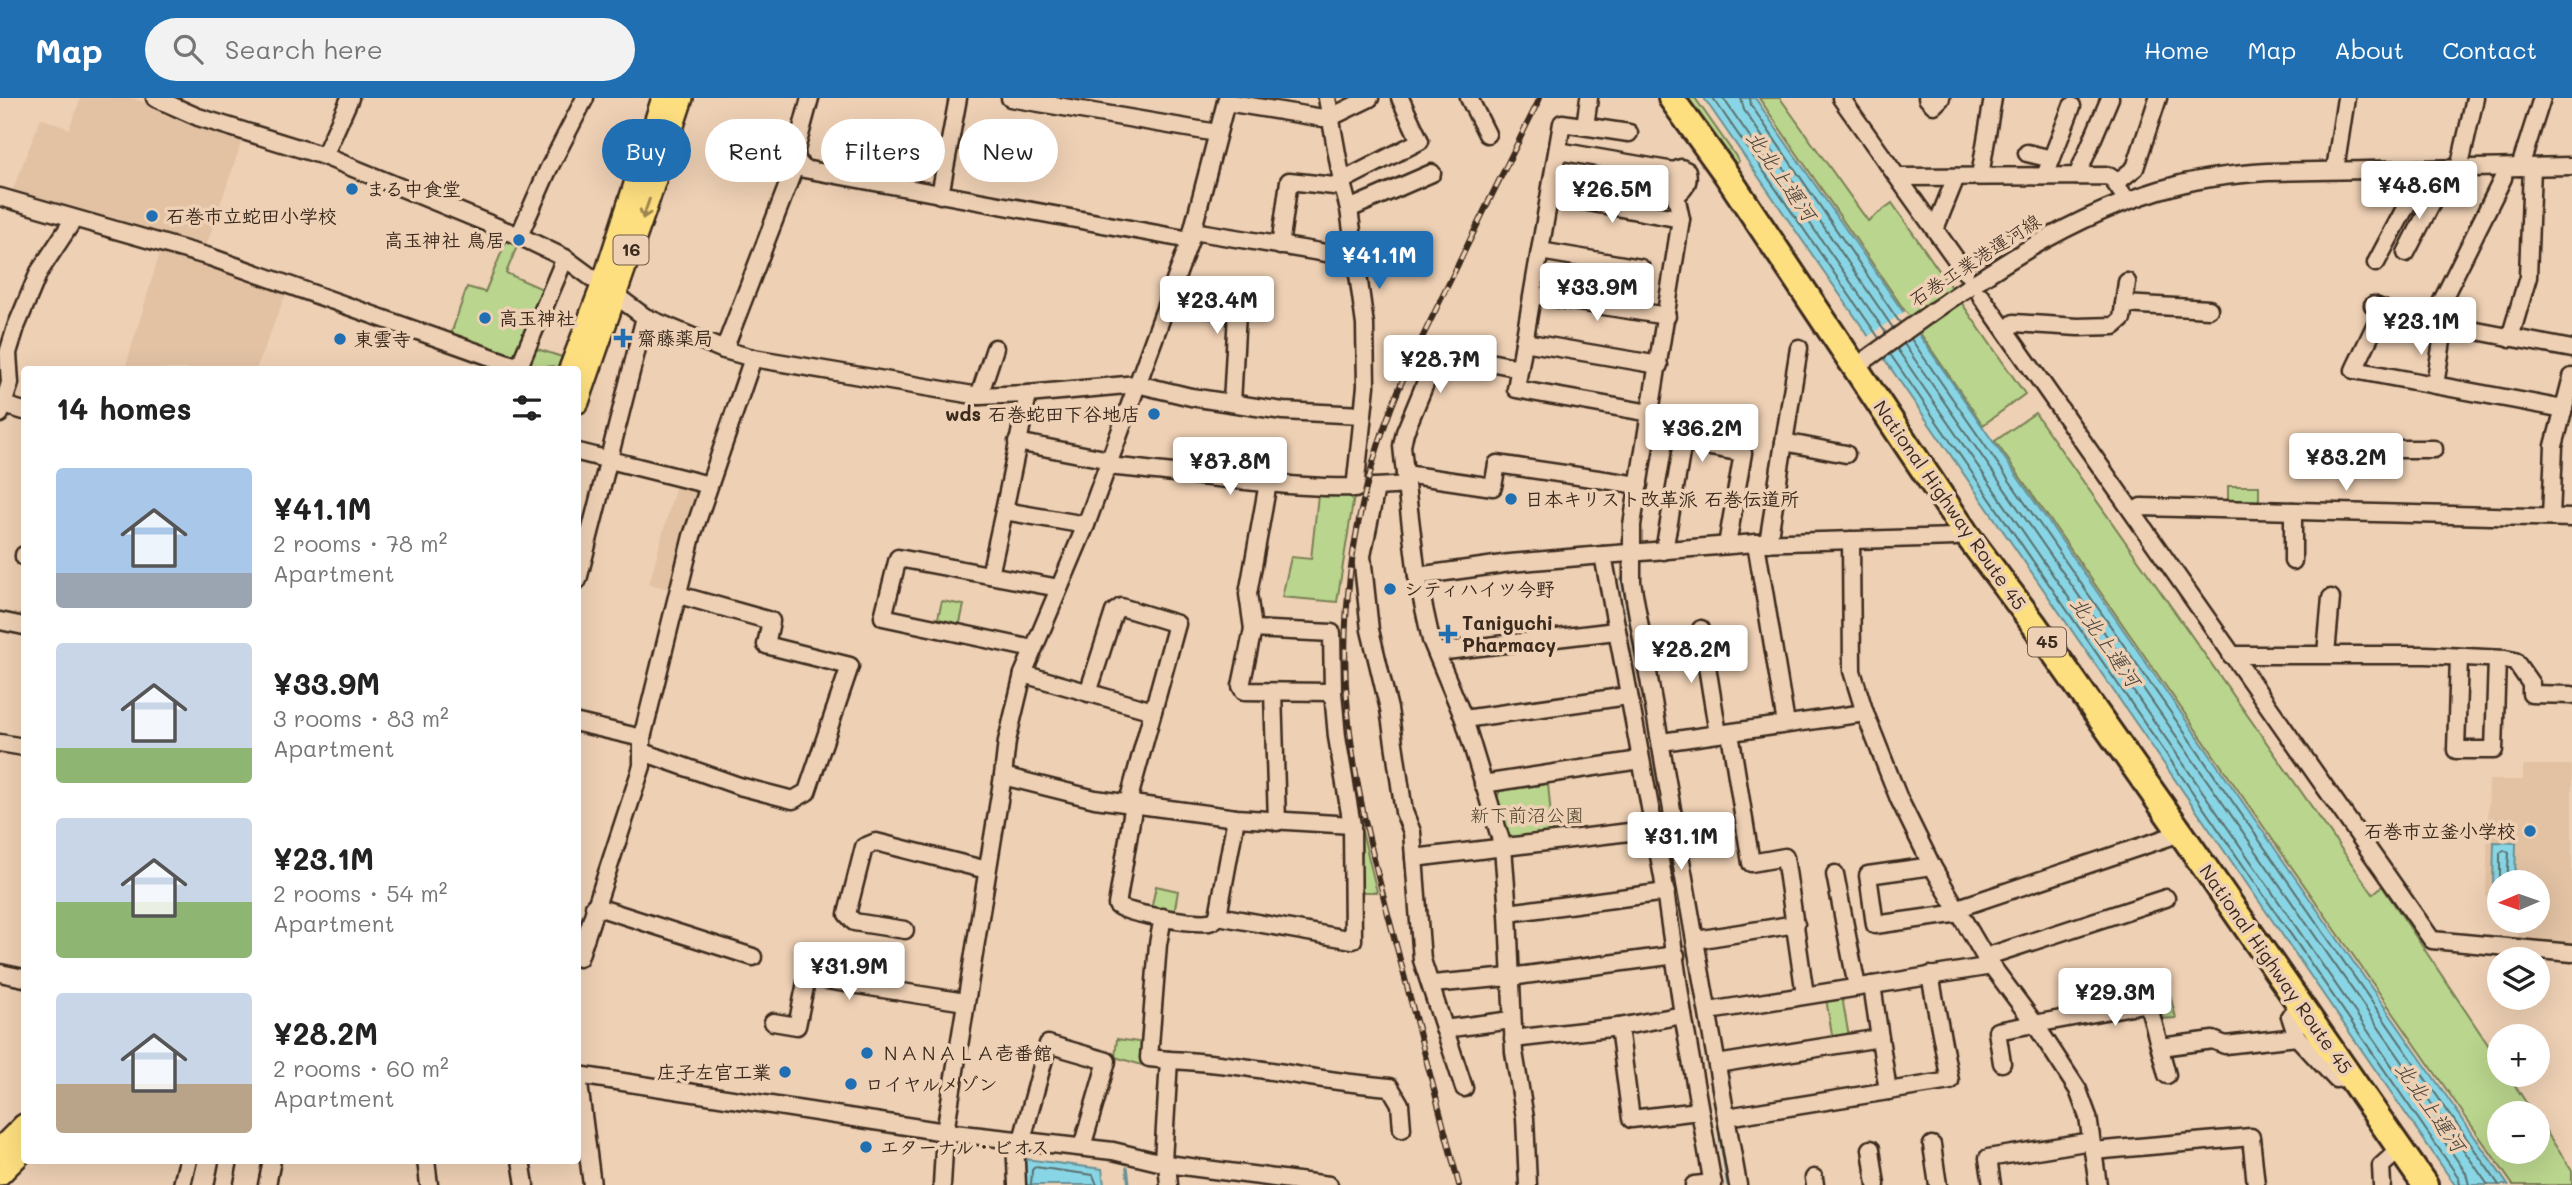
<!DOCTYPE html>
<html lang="en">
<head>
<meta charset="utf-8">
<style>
	:root { --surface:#fff; --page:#f2f2f2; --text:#222; --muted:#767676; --accent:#1f6fb2 }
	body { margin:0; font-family:Mali,"Klee One",sans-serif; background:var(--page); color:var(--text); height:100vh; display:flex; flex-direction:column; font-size:26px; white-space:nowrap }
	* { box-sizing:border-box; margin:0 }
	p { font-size:23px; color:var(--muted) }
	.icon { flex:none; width:38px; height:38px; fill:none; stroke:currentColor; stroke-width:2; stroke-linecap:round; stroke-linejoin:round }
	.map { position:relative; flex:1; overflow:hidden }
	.sheet { position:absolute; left:21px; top:268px; width:560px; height:798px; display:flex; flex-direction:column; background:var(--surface); border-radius:7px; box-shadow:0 7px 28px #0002 }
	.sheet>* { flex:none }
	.top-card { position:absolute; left:602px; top:21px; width:665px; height:63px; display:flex; gap:14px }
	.needle { width:46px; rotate:268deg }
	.controls { position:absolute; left:2487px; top:772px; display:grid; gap:14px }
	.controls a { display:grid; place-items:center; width:63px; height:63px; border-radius:50%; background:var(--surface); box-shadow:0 7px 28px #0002; font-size:35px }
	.price { position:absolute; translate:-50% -60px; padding:0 16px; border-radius:7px; background:#fff; color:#222; font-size:23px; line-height:46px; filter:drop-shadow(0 2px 4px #0008) }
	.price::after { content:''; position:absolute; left:50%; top:42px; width:21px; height:16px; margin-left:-10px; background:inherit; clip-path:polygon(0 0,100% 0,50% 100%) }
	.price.current { background:var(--accent); color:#fff }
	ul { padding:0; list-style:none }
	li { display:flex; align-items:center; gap:21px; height:175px; padding:0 35px }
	li span { display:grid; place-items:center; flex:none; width:196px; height:140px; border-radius:7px; color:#555 }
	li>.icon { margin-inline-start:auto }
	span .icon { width:84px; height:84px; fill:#fffc; stroke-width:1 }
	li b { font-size:30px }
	h2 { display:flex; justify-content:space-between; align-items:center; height:84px; padding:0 35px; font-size:30px }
	.pill { padding:0 24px; border-radius:32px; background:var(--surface); box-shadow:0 7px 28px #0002; font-size:24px; line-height:63px }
	.pill.current { background:var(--accent); color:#fff }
	header { display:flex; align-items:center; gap:42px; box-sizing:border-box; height:98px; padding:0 35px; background:var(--accent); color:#fff }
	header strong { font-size:33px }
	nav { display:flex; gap:38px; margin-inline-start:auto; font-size:24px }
	.search { width:490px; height:63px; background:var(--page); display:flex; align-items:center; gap:18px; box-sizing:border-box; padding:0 24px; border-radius:38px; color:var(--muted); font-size:26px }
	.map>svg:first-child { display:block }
	.built { fill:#e2c2a3 }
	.green { fill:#bad58d; stroke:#7a8056; stroke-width:2 }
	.water { fill:#88d6e5; stroke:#699195; stroke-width:2 }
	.pier { fill:#eed0b4 }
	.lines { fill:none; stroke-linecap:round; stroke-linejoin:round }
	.shore { stroke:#5a6f6e; stroke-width:2 }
	.stream { stroke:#699195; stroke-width:3.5 }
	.minor-casing { stroke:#3b2a1e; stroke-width:21 }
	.major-casing { stroke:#3b2a1e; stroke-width:26 }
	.highway-casing { stroke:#3b2a1e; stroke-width:30 }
	.minor { stroke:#eed0b4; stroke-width:16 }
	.major { stroke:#fedf80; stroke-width:21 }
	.highway { stroke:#fedf80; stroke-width:24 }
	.rail-casing { stroke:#3b2a1e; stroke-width:6 }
	.rail { stroke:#eed0b4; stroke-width:3.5; stroke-dasharray:10; stroke-linecap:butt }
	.oneway { stroke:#9c844f }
	.poi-dot { fill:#1f6fb2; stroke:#eed0b4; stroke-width:2.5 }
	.labels { text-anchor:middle; stroke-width:7; stroke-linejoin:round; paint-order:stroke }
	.shield { fill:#eed0b4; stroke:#715c4b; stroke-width:2 }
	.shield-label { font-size:18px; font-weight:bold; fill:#3b2a1e }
	.poi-label { font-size:19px; font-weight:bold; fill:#3b2a1e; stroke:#eed0b4; text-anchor:start }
	.street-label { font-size:19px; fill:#3b2a1e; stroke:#eed0b4 }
	.park-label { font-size:19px; fill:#4e442f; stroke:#eed0b4 }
	.water-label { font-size:21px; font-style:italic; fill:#47443c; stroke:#eed0b4 }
</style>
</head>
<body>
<header>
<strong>Map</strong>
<div class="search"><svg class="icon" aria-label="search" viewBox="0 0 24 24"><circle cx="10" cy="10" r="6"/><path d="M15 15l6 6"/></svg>Search here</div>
<nav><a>Home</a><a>Map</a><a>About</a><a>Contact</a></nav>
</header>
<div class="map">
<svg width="2572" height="1087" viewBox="0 0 2572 1087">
	<rect width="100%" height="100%" fill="#eed0b4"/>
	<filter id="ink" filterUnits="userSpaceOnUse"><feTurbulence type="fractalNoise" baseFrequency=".0143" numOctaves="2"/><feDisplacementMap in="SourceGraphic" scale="14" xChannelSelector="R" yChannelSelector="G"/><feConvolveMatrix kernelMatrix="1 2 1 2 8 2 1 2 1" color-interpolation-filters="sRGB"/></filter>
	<g filter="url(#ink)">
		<g class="built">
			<polygon points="81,0 132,0 243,40 201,163 287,193 256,271 125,271 161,151 11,96 41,20 69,31"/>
			<polygon points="677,383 703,389 676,493 649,486"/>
			<polygon points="2523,667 2572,667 2572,852 2519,848 2518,823 2538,822 2538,784 2499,784 2499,800 2486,799 2489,682 2523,682"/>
		</g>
		<g class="green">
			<polygon points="1679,0 1695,0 1739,63 1730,74"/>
			<polygon points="1759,0 1780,0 1868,123 1892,105 2025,296 1983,327"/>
			<polygon points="507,141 518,146 506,175 547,193 520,265 450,239 467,189 485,194"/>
			<polygon points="534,250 562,259 558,270 552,268 535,271 527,267"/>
			<polygon points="2035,315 2373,796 2382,788 2499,963 2499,976 2508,977 2533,1015 2499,1015 2499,1054 2538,1054 2538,1021 2572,1073 2572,1087 2513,1087 1995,343"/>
			<polygon points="2228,388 2259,388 2259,401 2254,407 2228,406"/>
			<polygon points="1318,397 1354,398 1337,504 1282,499 1291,459 1311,461"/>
			<polygon points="942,503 964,507 959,529 937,524"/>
			<polygon points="1548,686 1553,739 1513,745 1508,740 1497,699 1500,693"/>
			<polygon points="1361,729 1377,794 1360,794"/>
			<polygon points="1156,788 1178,793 1174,816 1151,812"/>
			<polygon points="2170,897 2176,920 2160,921 2155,901"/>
			<polygon points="1842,899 1849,939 1833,942 1826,901"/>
			<polygon points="1117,941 1146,945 1145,968 1115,959"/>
		</g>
		<g class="water">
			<polygon points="1704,0 1755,0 2508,1087 2455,1087"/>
			<polygon points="2494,744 2516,745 2515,784 2499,784 2499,789 2493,789"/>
			<polygon points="1025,1061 1102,1071 1104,1087 1025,1087"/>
		</g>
		<polygon class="pier" points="1905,213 1921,235 1881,263 1866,240"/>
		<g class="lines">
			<g class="shore">
				<polyline points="1713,0 1879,240"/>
				<polyline points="1723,0 1886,235"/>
				<polyline points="1741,0 1744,12 1893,230"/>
				<polyline points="1750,0 1751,7 1900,225"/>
				<polyline points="1911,241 2499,1087"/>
				<polyline points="1904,246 2488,1087"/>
				<polyline points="1897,251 2466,1075 2469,1087"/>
				<polyline points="1890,256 2459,1080 2460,1087"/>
				<polyline points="2503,784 2500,780 2500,755 2504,752 2509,755 2507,784"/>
				<polyline points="1031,1087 1032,1072 1035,1069 1093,1077 1097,1087"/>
			</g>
			<g class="stream">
				<polyline points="1622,481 1647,616"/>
				<polyline points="1706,951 1728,1087"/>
				<polyline points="1127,1070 1129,1087"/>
			</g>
			<defs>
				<g id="minor">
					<polyline points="155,0 198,19 324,58 519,138 565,160 645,219 724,252 753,260 979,298 1028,296 1137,286 1191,299 1283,313 1362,317"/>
					<polyline points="1010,0 1217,35"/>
					<polyline points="1327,0 1343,89 1349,111 1365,227 1366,288 1355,391"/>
					<polyline points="1469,0 1487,36"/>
					<polyline points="1841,0 1965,174"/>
					<polyline points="1927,0 1934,7 1941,0"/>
					<polyline points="1226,4 1323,20 1331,19 1370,0"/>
					<polyline points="1585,28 1589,0"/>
					<polyline points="1629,35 1562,25 1516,291 1650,315"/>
					<polyline points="1558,53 1674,73"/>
					<polyline points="2027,55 2052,61"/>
					<polyline points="324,58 350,0"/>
					<polyline points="797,63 804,71 1190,142"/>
					<polyline points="2520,69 2542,0"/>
					<polyline points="2459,71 2475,0"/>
					<polyline points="2335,72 2346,0"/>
					<polyline points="1980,78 1993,0"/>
					<polyline points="2045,78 2072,8"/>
					<polyline points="2077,78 2110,0"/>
					<polyline points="1899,79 2110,78 2127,102"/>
					<polyline points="1342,83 1420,43 1400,0"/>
					<polyline points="2117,84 2135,70 2158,0"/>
					<polyline points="940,97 958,0"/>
					<polyline points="1550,97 1681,121"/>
					<path d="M 1676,98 C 1684,91 1690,85 1687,73 L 1681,70 L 1674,73 L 1672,79 L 1681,121 L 1632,427 L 1632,484 L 1738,1087"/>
					<polyline points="0,99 210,159 519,269"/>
					<polyline points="1349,111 1432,75"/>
					<polyline points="1935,131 1956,79"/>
					<polyline points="1193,133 1356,160"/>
					<polyline points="519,138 548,72 585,0"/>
					<polyline points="1280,148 1289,83 1343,89"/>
					<polyline points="1540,153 1641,170"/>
					<polyline points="2406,155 2445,79 2445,71"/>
					<polyline points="2376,165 2420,82 2419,71"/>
					<polyline points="1533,197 1667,218"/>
					<polyline points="1981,198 2432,842 2572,855"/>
					<polyline points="1168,200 1186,208 1237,215 1232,305"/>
					<polyline points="2124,206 2209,211"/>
					<polyline points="2373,207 2443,237 2466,231 2572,251"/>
					<polyline points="2383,211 2354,272 2564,311"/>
					<polyline points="2428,231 2503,80 2504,70"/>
					<polyline points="2006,233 2014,225 2078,229 2114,228 2122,221 2127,184"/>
					<polyline points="2510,240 2528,179 2532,69"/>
					<polyline points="1524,244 1659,267"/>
					<polyline points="724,252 797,63 796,52 810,0"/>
					<path d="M 1854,270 C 1955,198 2055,119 2177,87 C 2207,79 2237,76 2267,74 L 2572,68"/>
					<polyline points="518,271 565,160"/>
					<polyline points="2435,287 2443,237"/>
					<polyline points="1028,296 1004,413 1086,427"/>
					<polyline points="979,298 995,250"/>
					<polyline points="0,306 24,313"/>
					<polyline points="0,316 10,285 8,255 16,229 39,174 74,121"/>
					<polyline points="1017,344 1110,362"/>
					<polyline points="1784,344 1846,356"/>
					<polyline points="2376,351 2434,351"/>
					<polyline points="578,354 709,387"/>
					<path d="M 1108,368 C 1207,377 1307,396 1406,387 L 1417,478"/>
					<polyline points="1405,376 1493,389 1497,366 1639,387"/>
					<polyline points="1268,385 1248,496 1253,531 1241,588 1244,593 1333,594"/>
					<polyline points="1406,385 1402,348 1405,334 1437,257 1444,255 1520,270"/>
					<polyline points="1376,390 1362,458 1370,532 1389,611 1404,714 1412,734 1422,862 1464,990"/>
					<polyline points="2293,413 2293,463"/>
					<polyline points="2133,414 2141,409 2572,420"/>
					<polyline points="2551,419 2554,348 2572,279"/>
					<polyline points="1851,442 1852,573 1865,615 1899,701 1932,768 1985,859 2035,926 2078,992 2088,1019 2098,1087"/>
					<polyline points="1756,445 1786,626"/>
					<polyline points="1768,445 1799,250"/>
					<polyline points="1664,453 1683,344 1743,355 1727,447"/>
					<polyline points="24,459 24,457"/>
					<polyline points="990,477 1004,413"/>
					<polyline points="578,482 645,219"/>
					<polyline points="0,523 24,528"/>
					<polyline points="1701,531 1718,636"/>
					<polyline points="1033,551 883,519 898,460 1059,490"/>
					<polyline points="1437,554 1616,533"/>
					<polyline points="2326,556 2331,500"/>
					<polyline points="2231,557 2426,557 2505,561 2515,563 2531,586 2531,596 2572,597"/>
					<polyline points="2459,559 2456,652 2494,652 2497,561"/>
					<polyline points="1023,576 1153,613"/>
					<polyline points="1273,594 1277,724"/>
					<polyline points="1088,595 1114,514 1121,509 1177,526 1128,704"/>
					<polyline points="1464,621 1628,598"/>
					<polyline points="578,625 642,640"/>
					<polyline points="1730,635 1751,765 1785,759 1805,897"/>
					<polyline points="1662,644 1865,615"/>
					<polyline points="0,645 24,649"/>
					<polyline points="643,654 739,688 793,702 807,694 850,568 766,547 771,523 679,497"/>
					<polyline points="1003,678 1095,701 1236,720 1352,727"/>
					<polyline points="1483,686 1640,662"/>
					<path d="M 1134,705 L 1117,807 C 1124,816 1196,826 1209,824 C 1215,823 1214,822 1218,818 L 1236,720"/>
					<polyline points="1414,760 1654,731"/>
					<polyline points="1932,768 1868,777 1875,827 1960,815"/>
					<polyline points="1835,776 1857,889"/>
					<polyline points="594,808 753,859"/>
					<polyline points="1958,810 2181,735"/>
					<polyline points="1508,815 1666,794"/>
					<polyline points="1218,818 1353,842 1352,727 1337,639 1333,594 1332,535 1253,531"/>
					<polyline points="1163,819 1158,846 1149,960 1169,962"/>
					<polyline points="905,832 854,824 847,816 864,749 876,744 987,772"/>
					<polyline points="1696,842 1796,826"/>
					<polyline points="1985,859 2166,800"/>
					<polyline points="579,860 642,668 642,640 692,438 753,260"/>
					<polyline points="0,875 24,880"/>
					<polyline points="1432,886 1510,879 1676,857"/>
					<polyline points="1872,887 1888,993"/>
					<polyline points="1709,913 1992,868"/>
					<polyline points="773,924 797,928 807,879 965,904"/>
					<polyline points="1619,929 1631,1021 1699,1013"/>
					<polyline points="1444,931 1512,922"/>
					<polyline points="2297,939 2290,918 2302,909"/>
					<polyline points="1513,941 1619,929 1683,917"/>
					<polyline points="2161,949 2213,942 2225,947 2297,939 2336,981 2350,978"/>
					<polyline points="2002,965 1997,933 2148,905 2167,977"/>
					<polyline points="1717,966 1880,940"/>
					<polyline points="578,977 945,1034 1113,1053 1167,1066 1329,1087"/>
					<polyline points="578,978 592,1087"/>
					<polyline points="1727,1019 1950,983 1930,877"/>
					<polyline points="1015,1042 1017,1087"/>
					<polyline points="1022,1042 1048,946 1107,963 1082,1049"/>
					<polyline points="1932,1047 1938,1087"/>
					<polyline points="1871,1051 1876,1087"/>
					<polyline points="2093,1053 2251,1039 2256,1087"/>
					<polyline points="426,1062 429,1087"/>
					<polyline points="521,1062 525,1087"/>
					<path d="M 1163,1063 L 1169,962 C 1244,965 1316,983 1390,989 L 1400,1006 L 1402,1031"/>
					<polyline points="1167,1066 1169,1087"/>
					<polyline points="1814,1080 1815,1087"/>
					<polyline points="182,1087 188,1062"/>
					<polyline points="224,1087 229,1062"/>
					<polyline points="267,1087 272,1062"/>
					<polyline points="942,1087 945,1034 1003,678 1007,643 1023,576 1086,427 1190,142 1227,0"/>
					<polyline points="1528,1087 1525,1020 1514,954 1508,815 1503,749 1464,621 1431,542 1417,478 1510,465 1603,457"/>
					<polyline points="1694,1087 1713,1085"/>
					<polyline points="1713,1087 1683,917 1663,779 1603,457 1756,445 1956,439 1967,437"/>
					<polyline points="1992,1087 1988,1060 2091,1043"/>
					<polyline points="2382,1087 2381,1068 2400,1051"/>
				</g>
				<g id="major">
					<polyline points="570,271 602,188 663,0"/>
					<polyline points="578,304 648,103 682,0"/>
					<polyline points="0,1051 24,1027"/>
					<polyline points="0,1076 24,1052"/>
				</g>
				<polyline id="highway" points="1671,0 1726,76 1967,437 2033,525 2181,735 2425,1087"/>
			</defs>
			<use href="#minor" class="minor-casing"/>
			<use href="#major" class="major-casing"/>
			<use href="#highway" class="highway-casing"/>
			<use href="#minor" class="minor"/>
			<use href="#major" class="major"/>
			<use href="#highway" class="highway"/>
			<defs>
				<path id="rail" d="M 1459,1087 C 1439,1009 1418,932 1398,854 C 1377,775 1355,695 1348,614 C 1339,524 1352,428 1380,342 C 1397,288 1424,236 1449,185 C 1479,123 1509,62 1540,0"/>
			</defs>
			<use href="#rail" class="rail-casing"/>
			<use href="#rail" class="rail"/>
		</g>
		<defs><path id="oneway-shaft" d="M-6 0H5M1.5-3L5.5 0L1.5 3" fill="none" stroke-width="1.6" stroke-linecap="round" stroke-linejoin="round" transform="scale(1.75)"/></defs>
		<use class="oneway" href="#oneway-shaft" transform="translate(646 111) rotate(109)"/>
	</g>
	<g class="poi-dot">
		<circle cx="352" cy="91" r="7"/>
		<circle cx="152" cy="118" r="7"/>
		<circle cx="519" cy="142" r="7"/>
		<circle cx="485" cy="220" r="7"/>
		<path d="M619.5 229.5h7v7h7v7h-7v7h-7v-7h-7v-7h7z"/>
		<circle cx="340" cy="241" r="7"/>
		<circle cx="1154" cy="316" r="7"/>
		<circle cx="1511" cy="401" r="7"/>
		<circle cx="1390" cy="491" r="7"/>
		<path d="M1444.5 525.5h7v7h7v7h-7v7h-7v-7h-7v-7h7z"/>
		<circle cx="2530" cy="733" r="7"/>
		<circle cx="867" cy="955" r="7"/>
		<circle cx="785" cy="974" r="7"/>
		<circle cx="851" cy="986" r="7"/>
		<circle cx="866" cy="1049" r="7"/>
	</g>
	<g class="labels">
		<g class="shield">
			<rect x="613.5" y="137.5" width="35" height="29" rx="5"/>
			<rect x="2028" y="529.5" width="38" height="29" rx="5"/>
		</g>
		<g class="shield-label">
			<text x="631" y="158">16</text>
			<text x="2047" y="550">45</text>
		</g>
		<g class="poi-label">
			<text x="366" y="98">まる中食堂</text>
			<text x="166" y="125">石巻市立蛇田小学校</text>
			<text x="505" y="149" text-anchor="end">高玉神社 鳥居</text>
			<text x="499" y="227">高玉神社</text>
			<text x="637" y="247">齋藤薬局</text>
			<text x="354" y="248">東雲寺</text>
			<text x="1140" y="323" text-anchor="end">wds 石巻蛇田下谷地店</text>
			<text x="1525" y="408">日本キリスト改革派 石巻伝道所</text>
			<text x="1404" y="498">シティハイツ今野</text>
			<text x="1462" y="532">Taniguchi<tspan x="1462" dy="22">Pharmacy</tspan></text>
			<text x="2516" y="740" text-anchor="end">石巻市立釜小学校</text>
			<text x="881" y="962">ＮＡＮＡＬＡ壱番館</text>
			<text x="771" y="981" text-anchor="end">庄子左官工業</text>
			<text x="865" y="993">ロイヤルメゾン</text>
			<text x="880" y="1056">エターナル・ビオス</text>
		</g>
		<g class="street-label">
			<text transform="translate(1975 162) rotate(-33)" y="7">石巻工業港運河線</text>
			<text transform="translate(1950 407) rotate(55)" y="7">National Highway Route 45</text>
			<text transform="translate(2276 871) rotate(55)" y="7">National Highway Route 45</text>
		</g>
		<g class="park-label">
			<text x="1527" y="724">新下前沼公園</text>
		</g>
		<g class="water-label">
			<text transform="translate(1781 78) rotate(55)" y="7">北北上運河</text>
			<text transform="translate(2105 544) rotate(55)" y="7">北北上運河</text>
			<text transform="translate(2430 1009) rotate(55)" y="7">北北上運河</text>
		</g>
	</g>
</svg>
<div class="controls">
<a><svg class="needle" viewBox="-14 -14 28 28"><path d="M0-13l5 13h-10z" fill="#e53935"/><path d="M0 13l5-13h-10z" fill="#767676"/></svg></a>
<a><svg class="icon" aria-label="layers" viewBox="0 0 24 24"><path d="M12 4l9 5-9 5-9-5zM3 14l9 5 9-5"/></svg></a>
<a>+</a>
<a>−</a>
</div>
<b class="price" style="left:2419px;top:123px">¥48.6M</b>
<b class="price" style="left:1612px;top:127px">¥26.5M</b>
<b class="price current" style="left:1379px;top:193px">¥41.1M</b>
<b class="price" style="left:1597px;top:225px">¥33.9M</b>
<b class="price" style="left:1217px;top:238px">¥23.4M</b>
<b class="price" style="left:2421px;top:259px">¥23.1M</b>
<b class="price" style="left:1440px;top:297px">¥28.7M</b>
<b class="price" style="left:1702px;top:366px">¥36.2M</b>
<b class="price" style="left:2346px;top:395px">¥83.2M</b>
<b class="price" style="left:1230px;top:399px">¥87.8M</b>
<b class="price" style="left:1691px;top:587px">¥28.2M</b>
<b class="price" style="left:1681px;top:774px">¥31.1M</b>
<b class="price" style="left:849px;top:904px">¥31.9M</b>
<b class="price" style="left:2115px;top:930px">¥29.3M</b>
<div class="top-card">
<a class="pill current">Buy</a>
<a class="pill">Rent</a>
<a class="pill">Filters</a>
<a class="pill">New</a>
</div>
<section class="sheet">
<h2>14 homes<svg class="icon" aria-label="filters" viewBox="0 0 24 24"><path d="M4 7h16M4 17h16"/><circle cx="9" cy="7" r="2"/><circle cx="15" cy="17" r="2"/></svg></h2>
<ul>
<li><span style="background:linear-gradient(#a9c7e8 75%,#9aa5b1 0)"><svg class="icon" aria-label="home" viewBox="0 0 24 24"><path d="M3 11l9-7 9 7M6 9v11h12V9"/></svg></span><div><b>¥41.1M</b><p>2 rooms · 78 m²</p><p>Apartment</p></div></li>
<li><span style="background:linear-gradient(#c9d6e8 75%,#8fb573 0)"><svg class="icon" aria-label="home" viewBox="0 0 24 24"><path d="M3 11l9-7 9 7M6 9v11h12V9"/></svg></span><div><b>¥33.9M</b><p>3 rooms · 83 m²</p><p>Apartment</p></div></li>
<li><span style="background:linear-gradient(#c9d6e8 60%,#8fb573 0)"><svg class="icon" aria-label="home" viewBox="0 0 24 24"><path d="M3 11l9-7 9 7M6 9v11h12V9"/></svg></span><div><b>¥23.1M</b><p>2 rooms · 54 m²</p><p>Apartment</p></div></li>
<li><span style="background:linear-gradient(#c9d6e8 65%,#b9a48a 0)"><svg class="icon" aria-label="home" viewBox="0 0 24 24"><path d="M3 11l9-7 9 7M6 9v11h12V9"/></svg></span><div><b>¥28.2M</b><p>2 rooms · 60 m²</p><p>Apartment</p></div></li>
</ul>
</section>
</div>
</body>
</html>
